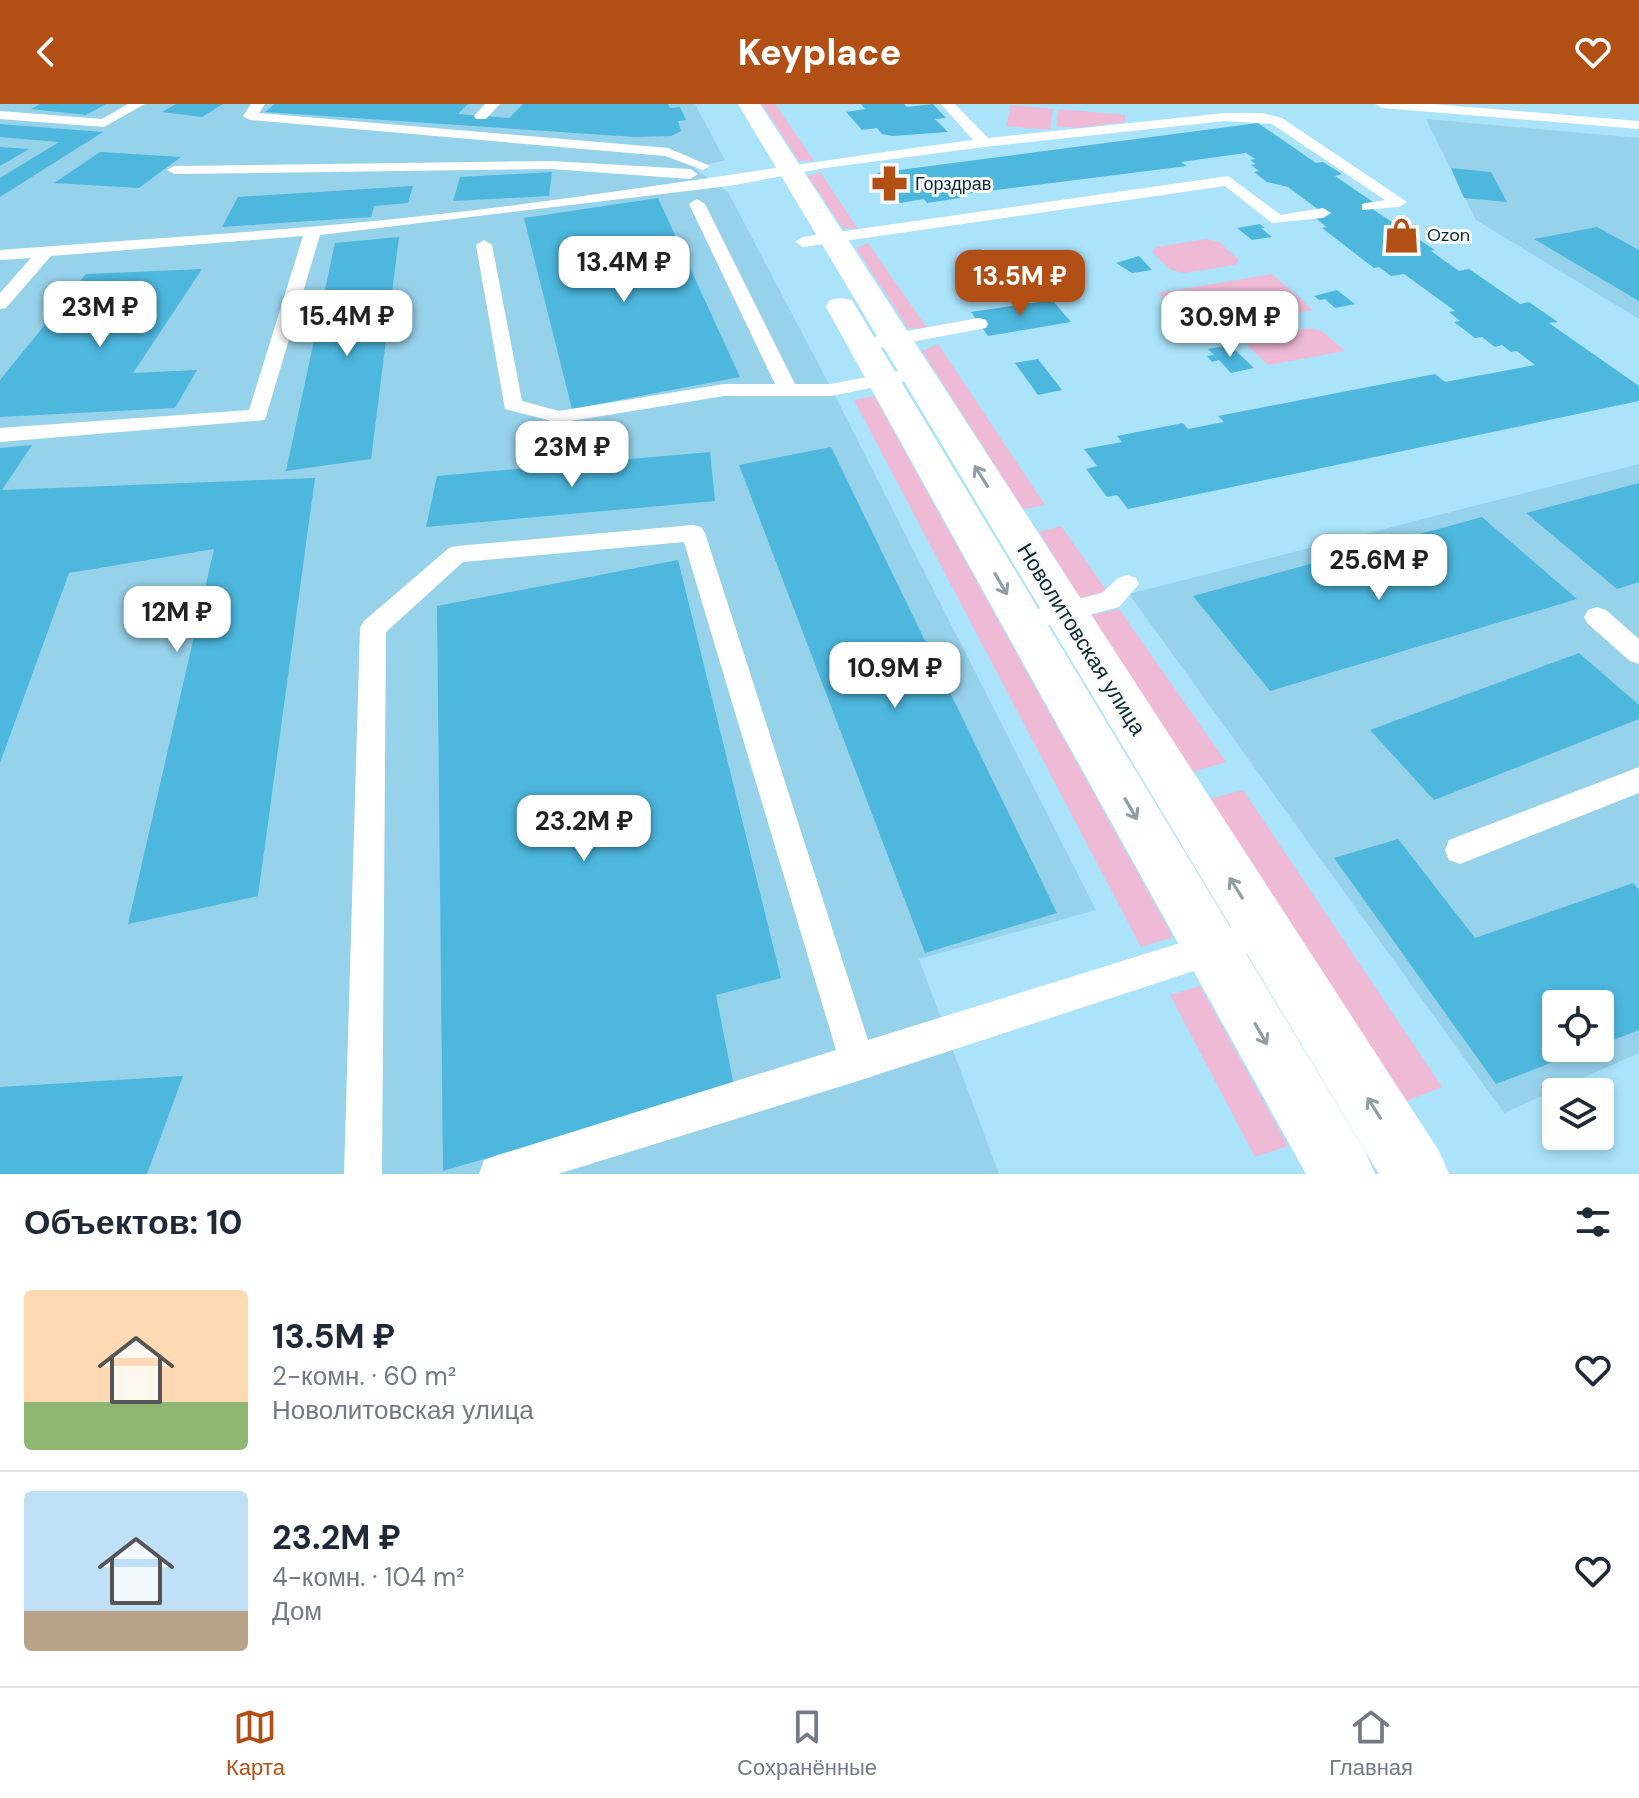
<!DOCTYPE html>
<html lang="ru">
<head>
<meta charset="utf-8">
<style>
	:root { --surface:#fff; --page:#f6f6f7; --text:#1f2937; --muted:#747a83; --line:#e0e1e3; --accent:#b24f14 }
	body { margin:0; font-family:"DM Sans",sans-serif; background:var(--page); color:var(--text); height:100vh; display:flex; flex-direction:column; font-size:30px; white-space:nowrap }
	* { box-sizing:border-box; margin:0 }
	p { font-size:26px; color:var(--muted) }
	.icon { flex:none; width:44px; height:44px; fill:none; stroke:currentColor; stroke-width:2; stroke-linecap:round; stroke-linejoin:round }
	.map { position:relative; height:1070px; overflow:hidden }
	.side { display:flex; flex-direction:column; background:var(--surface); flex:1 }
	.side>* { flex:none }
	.controls { position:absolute; left:1542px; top:886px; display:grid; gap:16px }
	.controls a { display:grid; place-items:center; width:72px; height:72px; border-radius:8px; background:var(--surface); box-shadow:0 4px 12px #0003; font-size:40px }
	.price { position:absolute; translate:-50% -68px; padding:0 18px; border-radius:16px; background:#fff; color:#222; font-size:26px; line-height:52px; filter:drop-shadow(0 2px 4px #0008) }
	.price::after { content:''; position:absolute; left:50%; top:48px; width:24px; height:18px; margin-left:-12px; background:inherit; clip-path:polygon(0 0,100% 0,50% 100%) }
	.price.current { background:var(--accent); color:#fff }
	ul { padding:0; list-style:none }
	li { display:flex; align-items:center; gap:24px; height:200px; padding:0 24px }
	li+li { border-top:2px solid var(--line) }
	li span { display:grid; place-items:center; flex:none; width:224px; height:160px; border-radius:8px; color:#555 }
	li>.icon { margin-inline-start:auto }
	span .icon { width:96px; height:96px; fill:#fffc; stroke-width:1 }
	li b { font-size:34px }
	h2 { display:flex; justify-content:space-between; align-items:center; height:96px; padding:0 24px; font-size:34px }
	header { display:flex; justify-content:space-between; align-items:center; height:104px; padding:0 24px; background:var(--accent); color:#fff; font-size:36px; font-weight:800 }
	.dock { display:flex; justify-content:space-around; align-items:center; height:112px; border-top:2px solid var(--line); background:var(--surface); font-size:22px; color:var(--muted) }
	.dock a { display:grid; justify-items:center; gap:4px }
	.dock .current { color:var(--accent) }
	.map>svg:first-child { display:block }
	.built { fill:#97d2eb; fill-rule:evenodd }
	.green { fill:#efbad6 }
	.building { fill:#4db7de }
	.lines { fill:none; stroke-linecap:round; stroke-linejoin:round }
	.lane { fill:#fff; fill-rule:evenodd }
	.street { fill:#fff; fill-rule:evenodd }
	.oneway { stroke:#909fa5 }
	.labels { text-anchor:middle; stroke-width:6; stroke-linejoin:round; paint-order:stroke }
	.far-poi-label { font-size:18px; fill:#082a36; stroke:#fafafa; text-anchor:start }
	.street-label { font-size:22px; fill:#082a36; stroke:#fafafa }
</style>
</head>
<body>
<header><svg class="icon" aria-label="back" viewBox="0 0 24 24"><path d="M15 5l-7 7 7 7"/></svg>Keyplace<svg class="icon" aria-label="heart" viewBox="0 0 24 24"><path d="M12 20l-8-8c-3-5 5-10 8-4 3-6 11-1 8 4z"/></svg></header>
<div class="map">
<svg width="1639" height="1070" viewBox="0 0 1639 1070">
	<rect width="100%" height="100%" fill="#abe3fb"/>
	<g class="built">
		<polygon points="0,0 695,0 725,56 694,64 728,88 831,284 1096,806 919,855 999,1070 0,1070"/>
		<polygon points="1426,15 1639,34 1639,215 1476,116"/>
		<path d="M 1639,360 L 1639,949 L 1504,1009 L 1129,490 ZM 1556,900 L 1600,900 L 1600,944 L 1556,944 Z"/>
	</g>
	<g class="green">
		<polygon points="762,0 775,0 814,57 799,57"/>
		<polygon points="1011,1 1053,5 1050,26 1006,22"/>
		<polygon points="1059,5 1125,11 1125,18 1076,24 1056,22"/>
		<polygon points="820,68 858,125 843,124 808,72"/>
		<polygon points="1206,135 1219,138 1239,156 1235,161 1184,169 1171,166 1152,148 1156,143"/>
		<polygon points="868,139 927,224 908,224 856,144"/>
		<polygon points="1272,170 1313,206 1196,227 1158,189"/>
		<polygon points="1310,224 1322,227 1345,247 1268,261 1247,241 1250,235"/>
		<polygon points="938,240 1045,401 1023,405 922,247"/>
		<polygon points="874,292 1173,833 1141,843 854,296"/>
		<polygon points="1061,422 1107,487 1080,494 1039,428"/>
		<polygon points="1119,505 1226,658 1192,668 1088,512"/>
		<polygon points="1243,686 1442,983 1404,998 1209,695"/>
		<polygon points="1200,882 1288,1042 1255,1053 1170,891"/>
	</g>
	<g class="building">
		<polygon points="40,0 106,0 86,11 31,5"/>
		<polygon points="176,0 223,0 202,13 162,8"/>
		<polygon points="275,0 468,0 458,10 509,14 523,0 668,0 670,4 680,3 686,16 678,17 681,27 671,32 635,33 265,8"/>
		<polygon points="861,0 904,0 907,3 933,0 946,14 935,15 948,28 893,32 882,30 877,24 862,26 846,8 865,5"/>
		<polygon points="1258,19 1316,59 1323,58 1342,70 1335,72 1373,98 1363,99 1435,146 1431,147 1459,167 1469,165 1520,200 1529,198 1558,218 1549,219 1639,282 1639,297 1128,405 1117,391 1107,393 1086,365 1097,362 1084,345 1122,338 1117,332 1183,319 1188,325 1224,318 1218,312 1435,270 1445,278 1535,261 1517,247 1511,248 1502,241 1495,243 1482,233 1475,234 1454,218 1460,217 1449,208 1455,207 1404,170 1391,172 1379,163 1374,164 1322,124 1327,123 1315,114 1327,112 1288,83 1267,78 1254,68 1259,67 1251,61 1256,60 1250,56 1255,55 1246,49 1181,58 1187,62 957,91 960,94 927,99 924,95 900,99 895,92 889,93 877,77 883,77 877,69"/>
		<polygon points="0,20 103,28 0,93 0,74 59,38 0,33"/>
		<polygon points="0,43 29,45 0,62"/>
		<polygon points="100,48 181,53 139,84 54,79"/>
		<polygon points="1451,64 1491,68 1507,98 1464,94"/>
		<polygon points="552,68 549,92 453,97 460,73"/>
		<polygon points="413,82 408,99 374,102 371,113 222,123 238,93"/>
		<polygon points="658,94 740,273 572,305 524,114"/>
		<polygon points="1260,120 1265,124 1261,124 1272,133 1252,136 1237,124"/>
		<polygon points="1597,123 1639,146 1639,197 1534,135"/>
		<polygon points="399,133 371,355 286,367 335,139"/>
		<polygon points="981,145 983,148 996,146 1006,158 993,160 997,166 989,167 973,146"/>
		<polygon points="1139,152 1152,166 1132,169 1116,159"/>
		<polygon points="202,165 133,269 197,266 175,304 0,313 0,276 86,170"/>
		<polygon points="1337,186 1355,200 1335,204 1325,195 1319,196 1314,192"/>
		<polygon points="1052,196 1071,218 988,232 971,208"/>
		<polygon points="1230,241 1234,245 1254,264 1231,269 1219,256 1212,258 1207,252 1214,251 1208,245"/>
		<polygon points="1038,255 1062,286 1038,291 1015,259"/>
		<polygon points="32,341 2,386 315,374 258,792 128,820 214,445 69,469 0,659 0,344"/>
		<polygon points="831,343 1057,809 925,849 739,361"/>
		<polygon points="710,348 715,397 426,423 437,372"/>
		<polygon points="1639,379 1639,478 1617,485 1526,409"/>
		<polygon points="1482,413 1577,495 1270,587 1193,492"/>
		<polygon points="678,456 781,874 716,891 734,982 443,1067 437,502"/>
		<polygon points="1579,549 1639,601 1639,615 1434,696 1370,626"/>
		<polygon points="1398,735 1475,834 1633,779 1639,786 1639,926 1600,941 1600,900 1556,900 1556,944 1590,944 1496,980 1334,754"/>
		<polygon points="183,972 147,1070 0,1070 0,983"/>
	</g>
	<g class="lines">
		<g class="lane">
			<polygon points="128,0 145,0 104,23 0,15 0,7 102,15"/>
			<polygon points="251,0 265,0 259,9 668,44 710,62 703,66 665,52 250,16 243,12"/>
			<polygon points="485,0 500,0 486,15 476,15 474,12"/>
			<path d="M 941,0 L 955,0 L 988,34 L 1225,9 L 1262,9 L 1282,14 L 1407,98 L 1399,103 L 1362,106 L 1362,100 L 1385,96 L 1272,20 L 1225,17 L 984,43 L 825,64 L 729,82 L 320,131 L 265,316 L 0,338 L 0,324 L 249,306 L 303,132 L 51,152 L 6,204 L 0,205 L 0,189 L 31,154 L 0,156 L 0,146 C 124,136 250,129 374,117 C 575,98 774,62 973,36 Z"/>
			<polygon points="1375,0 1432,0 1639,17 1639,25 1382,4"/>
			<polygon points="551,57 690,65 698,70 690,75 551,65 174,70 167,66 174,62"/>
			<polygon points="1228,72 1281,111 1323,104 1331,109 1323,114 1272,119 1225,82 803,143 795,138 803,133"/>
			<polygon points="697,95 705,100 795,280 831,280 918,263 925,265 928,269 925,273 831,292 724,292 559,319 505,305 476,141 484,136 492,141 522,297 559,307 724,280 775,280 689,100"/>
			<polygon points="979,214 986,216 988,220 986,224 863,247 853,241 863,235"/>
			<polygon points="693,421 701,423 705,429 868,936 1264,813 1276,818 1280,829 1276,840 858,977 558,1070 479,1070 484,1056 498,1051 836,946 684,438 463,458 386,528 382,1070 344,1070 360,524 364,517 449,444 457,442"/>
			<polygon points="1127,471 1136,474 1139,480 1119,503 1023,528 1014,525 1010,518 1014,511 1102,489 1118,474"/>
			<polygon points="1597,503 1606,506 1639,535 1639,560 1630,557 1588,520 1584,513 1588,506"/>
			<polygon points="1639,663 1639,689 1460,760 1449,756 1445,746 1449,736"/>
		</g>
		<g class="street">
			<polygon points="738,0 760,0 1439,1047 1449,1070 1379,1070"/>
			<polygon points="841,194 852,196 856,203 1365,1047 1375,1070 1306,1070 826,203 830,196"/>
		</g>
	</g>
	<defs><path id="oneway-shaft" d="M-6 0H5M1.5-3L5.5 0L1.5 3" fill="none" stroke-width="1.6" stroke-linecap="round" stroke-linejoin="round" transform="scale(2)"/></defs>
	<g class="oneway">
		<use href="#oneway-shaft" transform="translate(981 372) rotate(-122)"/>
		<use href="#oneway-shaft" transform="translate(1001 480) rotate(60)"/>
		<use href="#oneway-shaft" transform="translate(1131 705) rotate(60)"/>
		<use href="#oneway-shaft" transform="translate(1236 784) rotate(-122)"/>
		<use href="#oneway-shaft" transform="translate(1261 930) rotate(60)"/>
		<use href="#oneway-shaft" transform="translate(1374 1004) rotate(-122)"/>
	</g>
	<defs>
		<symbol id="pharmacy-bare" viewBox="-9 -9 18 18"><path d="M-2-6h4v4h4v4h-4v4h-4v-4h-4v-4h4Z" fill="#b24f14" stroke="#fafafa" stroke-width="2.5" paint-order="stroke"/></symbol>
		<symbol id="shop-bare" viewBox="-9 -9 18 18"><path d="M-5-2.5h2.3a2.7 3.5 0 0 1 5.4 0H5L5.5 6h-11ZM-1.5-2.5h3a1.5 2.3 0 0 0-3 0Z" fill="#b24f14" stroke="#fafafa" stroke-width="2.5" paint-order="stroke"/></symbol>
	</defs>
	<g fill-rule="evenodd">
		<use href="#pharmacy-bare" x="864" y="54" width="51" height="51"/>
		<use href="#shop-bare" x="1376" y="106" width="51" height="51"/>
	</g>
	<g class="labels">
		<g class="far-poi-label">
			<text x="915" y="86">Горздрав</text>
			<text x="1427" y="137">Ozon</text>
		</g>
		<g class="street-label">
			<text transform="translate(1082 535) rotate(58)" y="8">Новолитовская улица</text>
		</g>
	</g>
</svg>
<div class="controls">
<a><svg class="icon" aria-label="locate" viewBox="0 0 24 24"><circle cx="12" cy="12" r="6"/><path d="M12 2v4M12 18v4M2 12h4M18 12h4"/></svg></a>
<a><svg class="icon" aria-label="layers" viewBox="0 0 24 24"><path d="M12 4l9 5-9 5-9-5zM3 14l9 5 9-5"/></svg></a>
</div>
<b class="price" style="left:624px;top:200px">13.4M ₽</b>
<b class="price current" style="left:1020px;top:214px">13.5M ₽</b>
<b class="price" style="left:100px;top:245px">23M ₽</b>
<b class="price" style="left:347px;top:254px">15.4M ₽</b>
<b class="price" style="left:1230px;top:255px">30.9M ₽</b>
<b class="price" style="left:572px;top:385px">23M ₽</b>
<b class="price" style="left:1379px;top:498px">25.6M ₽</b>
<b class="price" style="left:177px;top:550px">12M ₽</b>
<b class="price" style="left:895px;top:606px">10.9M ₽</b>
<b class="price" style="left:584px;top:759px">23.2M ₽</b>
</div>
<section class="side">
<h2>Объектов: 10<svg class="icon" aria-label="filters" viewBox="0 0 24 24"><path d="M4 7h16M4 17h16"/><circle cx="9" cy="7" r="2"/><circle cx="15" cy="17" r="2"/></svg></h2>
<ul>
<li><span style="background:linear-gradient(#ffd9b3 70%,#8fb573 0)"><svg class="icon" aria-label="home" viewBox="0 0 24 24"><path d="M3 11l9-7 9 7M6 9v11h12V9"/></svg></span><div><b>13.5M ₽</b><p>2-комн. · 60 m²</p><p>Новолитовская улица</p></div><svg class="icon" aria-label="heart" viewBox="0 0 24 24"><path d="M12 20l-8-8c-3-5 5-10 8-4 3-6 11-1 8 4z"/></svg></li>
<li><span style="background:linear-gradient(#bfe0f5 75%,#b9a48a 0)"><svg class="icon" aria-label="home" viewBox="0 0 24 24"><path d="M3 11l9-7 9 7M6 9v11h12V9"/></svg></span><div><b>23.2M ₽</b><p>4-комн. · 104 m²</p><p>Дом</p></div><svg class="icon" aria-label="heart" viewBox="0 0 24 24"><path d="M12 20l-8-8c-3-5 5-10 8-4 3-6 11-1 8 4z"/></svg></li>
</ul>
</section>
<nav class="dock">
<a class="current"><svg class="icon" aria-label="map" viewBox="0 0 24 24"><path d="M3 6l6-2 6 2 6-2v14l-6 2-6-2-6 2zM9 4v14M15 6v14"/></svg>Карта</a>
<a><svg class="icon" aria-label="saved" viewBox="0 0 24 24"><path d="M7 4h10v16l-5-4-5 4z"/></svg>Сохранённые</a>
<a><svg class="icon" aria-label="home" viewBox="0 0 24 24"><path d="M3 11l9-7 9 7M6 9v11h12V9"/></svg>Главная</a>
</nav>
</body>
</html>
